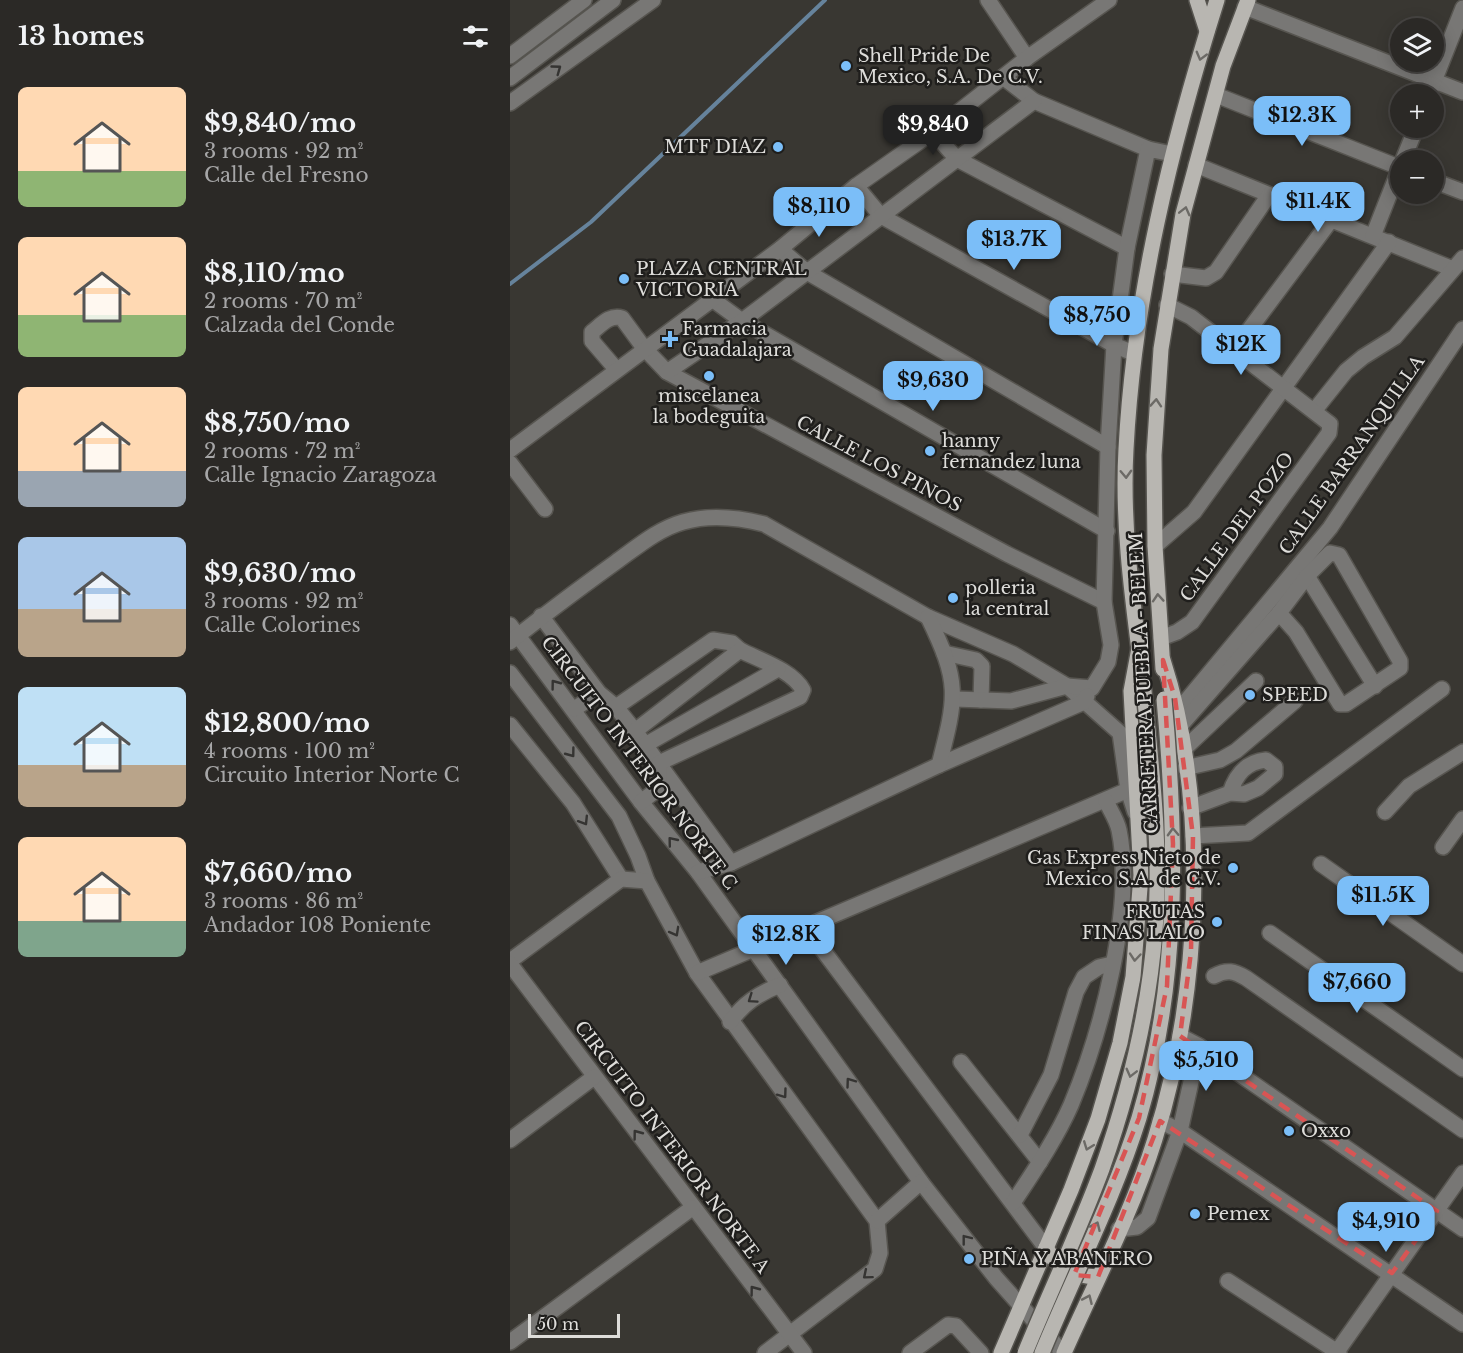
<!DOCTYPE html>
<html lang="en">
<head>
<meta charset="utf-8">
<style>
	:root { --surface:#2b2926; --page:#373532; --text:#f1f3f6; --muted:#a6a6a7; --line:#474543; --accent:#7bbef8 }
	body { margin:0; font-family:"Libre Baskerville",serif; background:var(--page); color:var(--text); height:100vh; display:flex; flex-direction:column; font-size:22px; white-space:nowrap }
	* { box-sizing:border-box; margin:0 }
	p { font-size:20px; color:var(--muted) }
	.icon { flex:none; width:33px; height:33px; fill:none; stroke:currentColor; stroke-width:2; stroke-linecap:round; stroke-linejoin:round }
	.map { position:relative; flex:1; overflow:hidden }
	.drawer { display:flex; flex-direction:column; background:var(--surface); width:510px }
	.drawer>* { flex:none }
	.controls { position:absolute; left:880px; top:18px; display:grid; gap:12px }
	.controls a { display:grid; place-items:center; width:54px; height:54px; border-radius:50%; background:var(--surface); box-shadow:0 3px 15px #0003,0 0 0 2px var(--line); font-size:30px }
	.scale { position:absolute; left:18px; bottom:15px; width:92px; box-sizing:border-box; padding-left:6px; border:3px solid #deddda; border-top:0; font-size:16px; line-height:21px; white-space:nowrap; color:#deddda; -webkit-text-stroke:4px #1f1e1c; paint-order:stroke }
	.price { position:absolute; translate:-50% -51px; padding:0 14px; border-radius:12px; background:var(--accent); color:#111; font-size:20px; line-height:39px; filter:drop-shadow(0 2px 3px #0008) }
	.price::after { content:''; position:absolute; left:50%; top:36px; width:18px; height:14px; margin-left:-9px; background:inherit; clip-path:polygon(0 0,100% 0,50% 100%) }
	.price.on { background:#222; color:#fff }
	ul { padding:0; list-style:none }
	li { display:flex; align-items:center; gap:18px; height:150px; padding:0 18px }
	li span { display:grid; place-items:center; flex:none; width:168px; height:120px; border-radius:9px; color:#555 }
	li>.icon { margin-inline-start:auto }
	span .icon { width:72px; height:72px; fill:#fffc; stroke-width:1 }
	li b { font-size:26px }
	h2 { display:flex; justify-content:space-between; align-items:center; height:72px; padding:0 18px; font-size:26px }
	main { display:flex; flex:1; min-height:0 }
	.map>svg:first-child { display:block }
	.lines { fill:none; stroke-linecap:round; stroke-linejoin:round }
	.stream { stroke:#66839c; stroke-width:4 }
	.minor-casing { stroke:#575550; stroke-width:18 }
	.major-casing { stroke:#575550; stroke-width:18 }
	.minor { stroke:#787775; stroke-width:15 }
	.major { stroke:#b8b6b1; stroke-width:15 }
	.major-bridge-casing { stroke:#575550; stroke-width:18; stroke-linecap:butt }
	.major-bridge { stroke:#b8b6b1; stroke-width:15 }
	.oneway { stroke:#6c6a66 }
	.oneway2 { stroke:#353432 }
	.marked { fill:none; stroke:#d85554; stroke-width:4.5; stroke-dasharray:12 8; stroke-linejoin:round }
	.poi-dot { fill:#7bbef8; stroke:#1f1e1c; stroke-width:2 }
	.labels { text-anchor:middle; stroke-width:5; stroke-linejoin:round; paint-order:stroke }
	.poi-label { font-size:18px; fill:#deddda; stroke:#1f1e1c; text-anchor:start }
	.street-label { font-size:18px; fill:#deddda; stroke:#1f1e1c }
</style>
</head>
<body>
<main>
<section class="drawer">
<h2>13 homes<svg class="icon" aria-label="filters" viewBox="0 0 24 24"><path d="M4 7h16M4 17h16"/><circle cx="9" cy="7" r="2"/><circle cx="15" cy="17" r="2"/></svg></h2>
<ul>
<li><span style="background:linear-gradient(#ffd9b3 70%,#8fb573 0)"><svg class="icon" aria-label="home" viewBox="0 0 24 24"><path d="M3 11l9-7 9 7M6 9v11h12V9"/></svg></span><div><b>$9,840/mo</b><p>3 rooms · 92 m²</p><p>Calle del Fresno</p></div></li>
<li><span style="background:linear-gradient(#ffd9b3 65%,#8fb573 0)"><svg class="icon" aria-label="home" viewBox="0 0 24 24"><path d="M3 11l9-7 9 7M6 9v11h12V9"/></svg></span><div><b>$8,110/mo</b><p>2 rooms · 70 m²</p><p>Calzada del Conde</p></div></li>
<li><span style="background:linear-gradient(#ffd9b3 70%,#9aa5b1 0)"><svg class="icon" aria-label="home" viewBox="0 0 24 24"><path d="M3 11l9-7 9 7M6 9v11h12V9"/></svg></span><div><b>$8,750/mo</b><p>2 rooms · 72 m²</p><p>Calle Ignacio Zaragoza</p></div></li>
<li><span style="background:linear-gradient(#a9c7e8 60%,#b9a48a 0)"><svg class="icon" aria-label="home" viewBox="0 0 24 24"><path d="M3 11l9-7 9 7M6 9v11h12V9"/></svg></span><div><b>$9,630/mo</b><p>3 rooms · 92 m²</p><p>Calle Colorines</p></div></li>
<li><span style="background:linear-gradient(#bfe0f5 65%,#b9a48a 0)"><svg class="icon" aria-label="home" viewBox="0 0 24 24"><path d="M3 11l9-7 9 7M6 9v11h12V9"/></svg></span><div><b>$12,800/mo</b><p>4 rooms · 100 m²</p><p>Circuito Interior Norte C</p></div></li>
<li><span style="background:linear-gradient(#ffd9b3 70%,#7fa58c 0)"><svg class="icon" aria-label="home" viewBox="0 0 24 24"><path d="M3 11l9-7 9 7M6 9v11h12V9"/></svg></span><div><b>$7,660/mo</b><p>3 rooms · 86 m²</p><p>Andador 108 Poniente</p></div></li>
</ul>
</section>
<div class="map">
<svg width="953" height="1353" viewBox="0 0 953 1353">
	<rect width="100%" height="100%" fill="#393732"/>
	<g class="lines">
		<polyline class="stream" points="0,284 81,222 315,0"/>
		<defs>
			<g id="minor">
				<polyline points="478,0 517,58"/>
				<polyline points="735,7 953,92"/>
				<polyline points="0,56 74,0"/>
				<polyline points="493,77 524,101 638,149"/>
				<polyline points="0,78 103,0"/>
				<polyline points="919,94 953,8"/>
				<polyline points="706,95 891,168"/>
				<polyline points="0,103 143,0"/>
				<polyline points="423,132 447,159 617,248"/>
				<polyline points="893,160 906,128"/>
				<polyline points="686,165 943,269"/>
				<polyline points="924,181 953,192"/>
				<polyline points="346,186 371,216 604,345 623,353"/>
				<polyline points="863,236 891,165"/>
				<polyline points="270,249 297,272 598,447"/>
				<polyline points="662,274 696,278 706,272 759,195"/>
				<polyline points="202,299 232,321 597,531"/>
				<polyline points="724,350 821,220"/>
				<path d="M 106,369 L 82,341 L 82,332 C 91,325 100,314 112,318 L 134,348 L 157,372 L 497,554 L 594,602"/>
				<polyline points="157,372 232,321 524,101"/>
				<polyline points="804,411 836,371 853,357 885,337 953,258"/>
				<polyline points="0,450 270,249 346,186 423,132 517,58 599,0"/>
				<polyline points="0,463 35,509"/>
				<polyline points="645,546 684,512 879,242"/>
				<polyline points="797,576 865,686"/>
				<polyline points="31,616 89,693 106,707 125,731 221,863"/>
				<polyline points="0,625 131,802 188,872 411,1182 486,1278 553,1353"/>
				<polyline points="651,638 667,632 682,622 819,433 820,424 681,317 657,305"/>
				<path d="M 0,642 C 35,614 70,588 106,562 C 127,547 148,529 173,522 C 200,514 227,517 254,524 L 418,617 L 503,654 L 557,686 L 610,733 L 618,790 L 625,812"/>
				<polyline points="434,653 466,660 472,666 471,700"/>
				<polyline points="0,673 109,816 128,856 137,881 187,973 367,1221 370,1253 365,1269 255,1353"/>
				<polyline points="445,699 501,701 557,686 582,688 598,662 601,645 594,602 598,447 604,345 617,248 638,149 662,154"/>
				<polyline points="106,707 203,640 222,643 230,650"/>
				<polyline points="64,709 89,693"/>
				<polyline points="667,712 820,528 953,329"/>
				<polyline points="0,725 63,803 111,879"/>
				<polyline points="670,726 769,613 797,576 820,553 829,555 890,661 890,668 836,704 830,704 786,632 769,613"/>
				<path d="M 125,731 L 230,650 C 249,660 282,670 293,690 L 290,697 L 149,763 L 149,788 L 131,802"/>
				<polyline points="135,745 268,669"/>
				<polyline points="673,750 746,681"/>
				<polyline points="429,765 574,702 577,696"/>
				<polyline points="675,768 710,760 726,751 785,701"/>
				<path d="M 680,808 L 720,793 L 734,794 L 748,788 L 765,774 L 765,767 L 756,760 C 736,762 726,774 720,793"/>
				<polyline points="875,812 899,786 953,752"/>
				<polyline points="683,836 738,833 932,689"/>
				<polyline points="933,847 953,819"/>
				<polyline points="811,864 953,964"/>
				<path d="M 188,872 L 221,863 L 429,765 C 447,695 450,683 418,617"/>
				<polyline points="297,929 536,1248"/>
				<polyline points="760,933 953,1069"/>
				<polyline points="0,961 111,879 137,881"/>
				<polyline points="0,964 294,1353"/>
				<polyline points="187,973 618,790"/>
				<path d="M 704,976 C 717,969 724,971 736,978 L 953,1130"/>
				<path d="M 220,1022 C 234,1003 248,994 270,985"/>
				<polyline points="670,1036 689,1046 953,1229"/>
				<polyline points="451,1062 530,1162"/>
				<polyline points="650,1121 670,1131 953,1324"/>
				<polyline points="510,1135 541,1075 566,992 574,977 589,967 602,964"/>
				<polyline points="0,1140 84,1077"/>
				<path d="M 503,1203 C 524,1171 546,1139 561,1105 C 591,1033 625,907 609,830 C 607,820 600,810 596,801"/>
				<polyline points="367,1221 411,1182"/>
				<polyline points="609,1229 627,1227 638,1218 670,1131 689,1046"/>
				<polyline points="718,1281 829,1353"/>
				<polyline points="0,1342 182,1208"/>
				<polyline points="400,1353 438,1325 446,1326 471,1353"/>
				<polyline points="826,1353 953,1173"/>
			</g>
			<g id="major">
				<polyline points="687,0 697,31"/>
				<path d="M 630,658 C 621,589 612,518 616,449 C 624,295 661,146 707,0"/>
				<polyline points="653,669 645,546 644,455 651,349 673,214 713,66 738,0"/>
				<path d="M 536,1248 C 550,1270 562,1276 588,1277"/>
				<polyline points="491,1353 561,1190 588,1119 610,1043 623,977 631,875 621,691 629,648"/>
				<path d="M 554,1353 C 585,1283 622,1213 645,1139 C 690,995 700,805 653,660"/>
			</g>
		</defs>
		<use href="#minor" class="minor-casing"/>
		<use href="#major" class="major-casing"/>
		<use href="#minor" class="minor"/>
		<use href="#major" class="major"/>
		<defs>
			<g id="major-bridge">
				<path d="M 515,1353 C 540,1292 569,1231 592,1169 C 619,1092 639,1011 645,930 C 652,847 641,763 633,681"/>
				<path d="M 532,1353 C 564,1275 604,1198 629,1118 C 670,981 667,839 654,699"/>
			</g>
		</defs>
		<use href="#major-bridge" class="major-bridge-casing"/>
		<use href="#major-bridge" class="major-bridge"/>
	</g>
	<defs><path id="oneway-chevron" d="M-2-3.5L2.5 0L-2 3.5" fill="none" stroke-width="1.6" stroke-linecap="round" stroke-linejoin="round" transform="scale(1.5)"/></defs>
	<g class="oneway">
		<use href="#oneway-chevron" transform="translate(691 56) rotate(105)"/>
		<use href="#oneway-chevron" transform="translate(675 211) rotate(-76)"/>
		<use href="#oneway-chevron" transform="translate(646 403) rotate(-86)"/>
		<use href="#oneway-chevron" transform="translate(616 474) rotate(88)"/>
		<use href="#oneway-chevron" transform="translate(648 598) rotate(-94)"/>
		<use href="#oneway-chevron" transform="translate(663 832) rotate(-92)"/>
		<use href="#oneway-chevron" transform="translate(625 957) rotate(95)"/>
		<use href="#oneway-chevron" transform="translate(621 1073) rotate(104)"/>
		<use href="#oneway-chevron" transform="translate(578 1146) rotate(111)"/>
		<use href="#oneway-chevron" transform="translate(586 1226) rotate(-66)"/>
		<use href="#oneway-chevron" transform="translate(578 1299) rotate(-66)"/>
	</g>
	<g class="oneway2">
		<use href="#oneway-chevron" transform="translate(47 69) rotate(-36)"/>
		<use href="#oneway-chevron" transform="translate(45 684) rotate(-127)"/>
		<use href="#oneway-chevron" transform="translate(61 753) rotate(53)"/>
		<use href="#oneway-chevron" transform="translate(74 821) rotate(58)"/>
		<use href="#oneway-chevron" transform="translate(162 841) rotate(-129)"/>
		<use href="#oneway-chevron" transform="translate(165 932) rotate(61)"/>
		<use href="#oneway-chevron" transform="translate(242 999) rotate(145)"/>
		<use href="#oneway-chevron" transform="translate(340 1082) rotate(-126)"/>
		<use href="#oneway-chevron" transform="translate(273 1094) rotate(54)"/>
		<use href="#oneway-chevron" transform="translate(127 1134) rotate(-127)"/>
		<use href="#oneway-chevron" transform="translate(456 1239) rotate(-128)"/>
		<use href="#oneway-chevron" transform="translate(357 1275) rotate(140)"/>
		<use href="#oneway-chevron" transform="translate(244 1290) rotate(-127)"/>
	</g>
	<path class="marked" d="M 653,660 L 665,698 L 683,836 L 681,952 L 670,1036 L 927,1211 L 882,1273 L 650,1121 L 588,1277 L 564,1275 L 629,1118 L 657,986 L 663,844 Z"/>
	<g class="poi-dot">
		<circle cx="336" cy="66" r="6"/>
		<circle cx="268" cy="147" r="6"/>
		<circle cx="114" cy="279" r="6"/>
		<path d="M157 330h6v6h6v6h-6v6h-6v-6h-6v-6h6z"/>
		<circle cx="199" cy="376" r="6"/>
		<circle cx="420" cy="451" r="6"/>
		<circle cx="443" cy="598" r="6"/>
		<circle cx="740" cy="695" r="6"/>
		<circle cx="723" cy="868" r="6"/>
		<circle cx="707" cy="922" r="6"/>
		<circle cx="779" cy="1131" r="6"/>
		<circle cx="685" cy="1214" r="6"/>
		<circle cx="459" cy="1259" r="6"/>
	</g>
	<g class="labels">
		<g class="poi-label">
			<text x="348" y="62">Shell Pride De<tspan x="348" dy="21">Mexico, S.A. De C.V.</tspan></text>
			<text x="256" y="153" text-anchor="end">MTF DIAZ</text>
			<text x="126" y="275">PLAZA CENTRAL<tspan x="126" dy="21">VICTORIA</tspan></text>
			<text x="172" y="335">Farmacia<tspan x="172" dy="21">Guadalajara</tspan></text>
			<text x="199" y="402" text-anchor="middle">miscelanea<tspan x="199" dy="21">la bodeguita</tspan></text>
			<text x="432" y="447">hanny<tspan x="432" dy="21">fernandez luna</tspan></text>
			<text x="455" y="594">polleria<tspan x="455" dy="21">la central</tspan></text>
			<text x="752" y="701">SPEED</text>
			<text x="711" y="864" text-anchor="end">Gas Express Nieto de<tspan x="711" dy="21">Mexico S.A. de C.V.</tspan></text>
			<text x="695" y="918" text-anchor="end">FRUTAS<tspan x="695" dy="21">FINAS LALO</tspan></text>
			<text x="791" y="1137">Oxxo</text>
			<text x="697" y="1220">Pemex</text>
			<text x="471" y="1265">PIÑA Y ABANERO</text>
		</g>
		<g class="street-label">
			<text transform="translate(842 455) rotate(-55)" y="6">CALLE BARRANQUILLA</text>
			<text transform="translate(369 464) rotate(28)" y="6">CALLE LOS PINOS</text>
			<text transform="translate(727 527) rotate(-54)" y="6">CALLE DEL POZO</text>
			<text transform="translate(634 683) rotate(-93)" y="6">CARRETERA PUEBLA - BELEM</text>
			<text transform="translate(129 763) rotate(53)" y="6">CIRCUITO INTERIOR NORTE C</text>
			<text transform="translate(162 1147) rotate(53)" y="6">CIRCUITO INTERIOR NORTE A</text>
		</g>
	</g>
</svg>
<div class="controls">
<a><svg class="icon" aria-label="layers" viewBox="0 0 24 24"><path d="M12 4l9 5-9 5-9-5zM3 14l9 5 9-5"/></svg></a>
<a>+</a>
<a>−</a>
</div>
<div class="scale">50 m</div>
<b class="price" style="left:792px;top:147px">$12.3K</b>
<b class="price on" style="left:423px;top:156px">$9,840</b>
<b class="price" style="left:808px;top:233px">$11.4K</b>
<b class="price" style="left:309px;top:238px">$8,110</b>
<b class="price" style="left:504px;top:271px">$13.7K</b>
<b class="price" style="left:587px;top:347px">$8,750</b>
<b class="price" style="left:731px;top:376px">$12K</b>
<b class="price" style="left:423px;top:412px">$9,630</b>
<b class="price" style="left:873px;top:927px">$11.5K</b>
<b class="price" style="left:276px;top:966px">$12.8K</b>
<b class="price" style="left:847px;top:1014px">$7,660</b>
<b class="price" style="left:696px;top:1092px">$5,510</b>
<b class="price" style="left:876px;top:1253px">$4,910</b>
</div>
</main>
</body>
</html>
